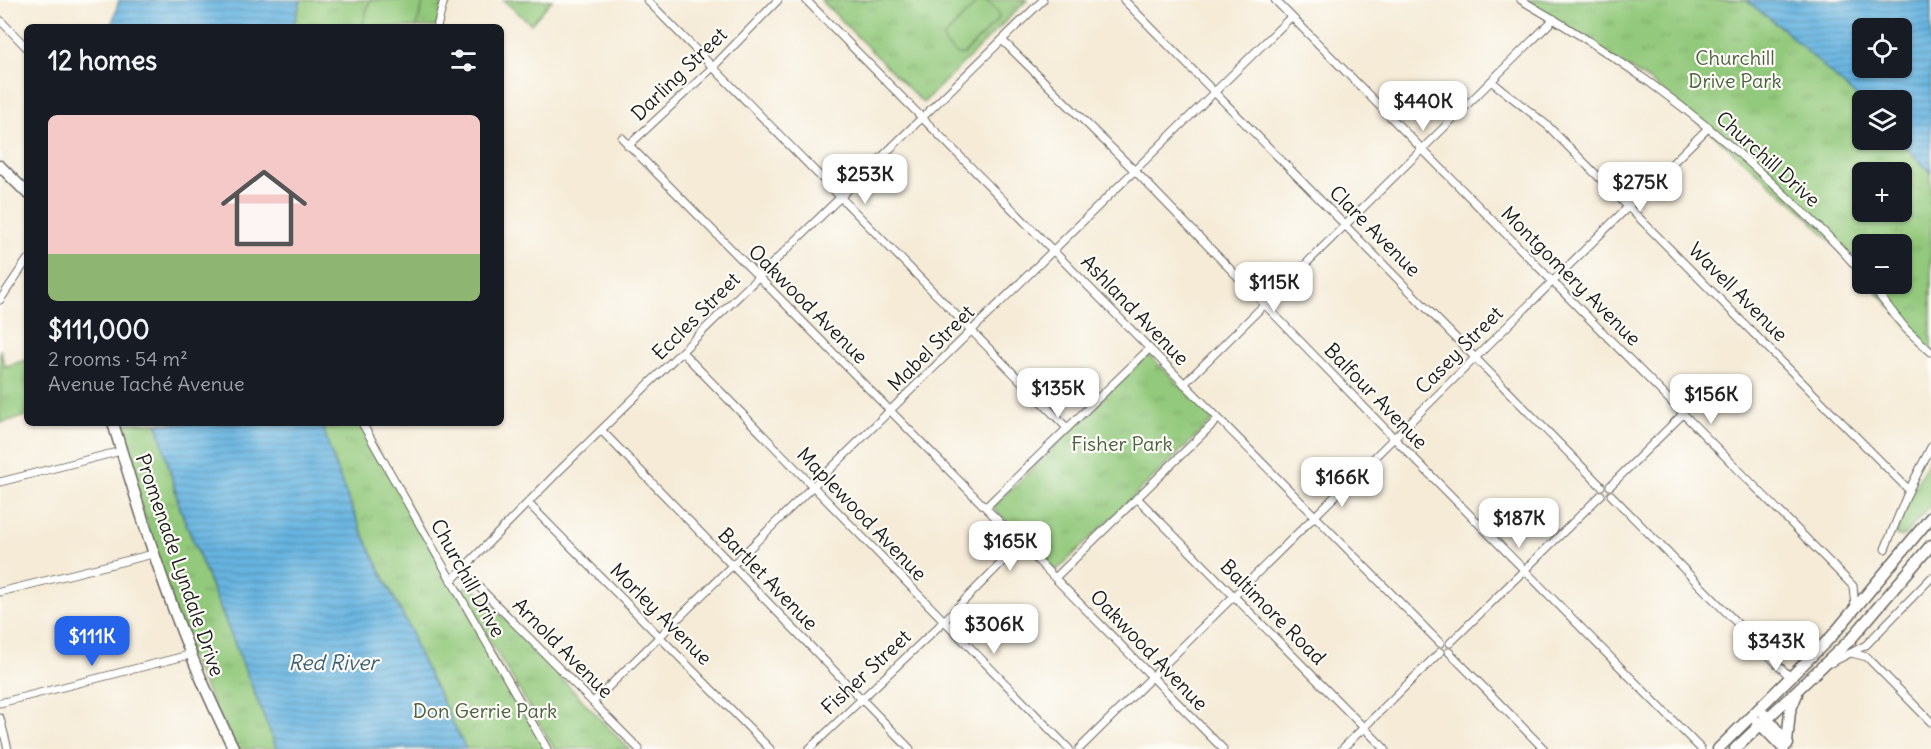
<!DOCTYPE html>
<html lang="en">
<head>
<meta charset="utf-8">
<style>
	:root { --surface:#171b24; --page:#20242c; --text:#f1f3f6; --muted:#9ea1a6; --line:#363941; --accent:#2563eb }
	body { margin:0; font-family:Delius,sans-serif; background:var(--page); color:var(--text); height:100vh; display:flex; flex-direction:column; font-size:22px; white-space:nowrap }
	* { box-sizing:border-box; margin:0 }
	p { font-size:20px; color:var(--muted) }
	.icon { flex:none; width:33px; height:33px; fill:none; stroke:currentColor; stroke-width:2; stroke-linecap:round; stroke-linejoin:round }
	.map { position:relative; flex:1; overflow:hidden }
	.panel { position:absolute; left:24px; top:24px; width:480px; height:402px; display:flex; flex-direction:column; background:var(--surface); border-radius:9px; box-shadow:0 2px 4px #0004 }
	.panel>* { flex:none }
	.controls { position:absolute; left:1852px; top:18px; display:grid; gap:12px }
	.controls a { display:grid; place-items:center; width:60px; height:60px; border-radius:9px; background:var(--surface); box-shadow:0 2px 4px #0004; font-size:30px }
	.price { position:absolute; translate:-50% -51px; padding:0 14px; border-radius:12px; background:#fff; color:#222; font-size:20px; line-height:39px; filter:drop-shadow(0 2px 3px #0008) }
	.price::after { content:''; position:absolute; left:50%; top:36px; width:18px; height:14px; margin-left:-9px; background:inherit; clip-path:polygon(0 0,100% 0,50% 100%) }
	.price.selected { background:var(--accent); color:#fff }
	ul { padding:0; list-style:none }
	li { display:grid; align-content:center; gap:12px; height:318px; padding:0 24px }
	li+li { border-top:2px solid var(--line) }
	li span { display:grid; place-items:center; height:186px; border-radius:9px; color:#555 }
	li>.icon { margin-inline-start:auto }
	span .icon { width:108px; height:108px; fill:#fffc; stroke-width:1 }
	li b { font-size:26px }
	h2 { display:flex; justify-content:space-between; align-items:center; height:72px; padding:0 24px; font-size:26px }
	.map>svg:first-child { display:block }
	.grass { fill:url(#grass-tufts); stroke:#58724c; stroke-width:1.5; fill-rule:evenodd }
	.garden { fill:#93c97b; stroke:#58724c; stroke-width:1.5 }
	.water { fill:url(#water-rules); stroke:#41687e; stroke-width:1.5; fill-rule:evenodd }
	.lines { fill:none; stroke-linecap:round; stroke-linejoin:round }
	.street-casing { stroke:#68645d; stroke-width:9 }
	.secondary-casing { stroke:#68645d; stroke-width:13 }
	.street { stroke:#fff; stroke-width:7 }
	.secondary { stroke:#fff; stroke-width:10 }
	.labels { text-anchor:middle; stroke-width:4.5; stroke-linejoin:round; paint-order:stroke }
	.park-label { font-size:20px; fill:#4c6142; stroke:#fdfcf7 }
	.street-label { font-size:20px; fill:#1c1c1c; stroke:#fdfcf7 }
	.water-label { font-size:21px; font-style:italic; fill:#3d6074; stroke:#fdfcf7 }
</style>
</head>
<body>
<div class="map">
<svg width="1931" height="749" viewBox="0 0 1931 749">
	<defs>
		<pattern id="grass-tufts" width="24" height="20" patternUnits="userSpaceOnUse" patternTransform="scale(1.5)"><rect width="24" height="20" fill="#93c97b"/><path d="M3 7l-1-3M5 7V3M7 7l1-3M15 17l-1-3M17 17v-4M19 17l1-3" fill="none" stroke="#7eac6a"/></pattern>
		<pattern id="water-rules" width="6" height="5" patternUnits="userSpaceOnUse" patternTransform="scale(1.5)"><rect width="6" height="5" fill="#66b4e0"/><path d="M0 2.5h6" fill="none" stroke="#5392b5"/></pattern>
	</defs>
	<rect width="100%" height="100%" fill="#fdfcf7"/>
	<filter id="ink" filterUnits="userSpaceOnUse"><feTurbulence type="fractalNoise" baseFrequency=".0167" numOctaves="2"/><feDisplacementMap in="SourceGraphic" scale="12" xChannelSelector="R" yChannelSelector="G"/><feConvolveMatrix kernelMatrix="1 2 1 2 8 2 1 2 1" color-interpolation-filters="sRGB"/></filter>
	<filter id="wash" filterUnits="userSpaceOnUse"><feTurbulence type="fractalNoise" baseFrequency=".008" numOctaves="4" result="noise"/><feDisplacementMap in="SourceGraphic" scale="24" xChannelSelector="R" yChannelSelector="G"/><feGaussianBlur stdDeviation="1.35" result="paint"/><feColorMatrix in="noise" values="0 0 0 0 0 0 0 0 0 0 0 0 0 0 0 0 0 1.4 0 .05"/><feComposite in="paint" operator="in"/></filter>
	<g filter="url(#wash)">
		<rect width="100%" height="100%" fill="#f5ebd7"/>
		<g class="grass">
			<polygon points="301,0 444,0 437,27 293,27"/>
			<polygon points="821,0 1027,0 923,103"/>
			<path d="M 1521,0 L 1746,0 L 1784,30 L 1863,103 L 1863,140 L 1899,140 L 1931,173 L 1931,352 L 1870,284 L 1902,284 L 1902,244 L 1863,244 L 1863,275 L 1799,208 L 1654,84 ZM 1863,172 L 1902,172 L 1902,212 L 1863,212 Z"/>
			<polygon points="0,349 5,366 27,360 27,416 0,423"/>
			<polygon points="1148,354 1214,419 1056,571 993,507"/>
			<polygon points="114,423 157,423 180,509 277,749 235,749 189,655"/>
			<path d="M 322,423 L 362,423 L 547,749 L 466,749 L 415,646 L 412,633 C 378,566 342,496 322,423 Z"/>
			<polygon points="1931,456 1931,505 1902,538 1895,535 1912,492"/>
			<polygon points="470,583 629,749 554,749 467,602 463,589"/>
		</g>
		<g class="garden">
			<polygon points="370,0 424,0 416,27 362,27"/>
			<polygon points="503,0 552,0 531,24"/>
			<polygon points="978,1 987,1 998,11 999,18 964,54 958,55 945,44 944,37"/>
		</g>
		<g class="water">
			<polygon points="119,0 301,0 293,27 111,27"/>
			<path d="M 1746,0 L 1931,0 L 1931,173 L 1899,140 L 1902,140 L 1902,100 L 1863,100 L 1863,103 L 1784,30 ZM 1863,28 L 1902,28 L 1902,68 L 1863,68 Z"/>
			<path d="M 157,423 L 322,423 C 342,496 377,566 412,633 L 415,646 L 466,749 L 277,749 L 180,508 Z"/>
		</g>
	</g>
	<g filter="url(#ink)">
		<g class="lines">
			<defs>
				<g id="street">
					<polyline points="647,0 1067,428"/>
					<polyline points="806,0 1440,643"/>
					<polyline points="1124,0 1601,486"/>
					<polyline points="1275,0 1853,586 1855,607"/>
					<path d="M 1521,0 C 1614,53 1691,109 1770,181 C 1802,211 1836,241 1863,275"/>
					<polyline points="0,20 27,48"/>
					<polyline points="437,27 444,0"/>
					<polyline points="1002,40 1141,177 1394,438 1701,749"/>
					<polyline points="1491,81 1548,126 1909,490"/>
					<polyline points="622,138 1223,749"/>
					<polyline points="628,146 713,67 778,0"/>
					<polyline points="1870,284 1906,329 1931,352"/>
					<polyline points="0,300 27,260"/>
					<polyline points="683,353 1069,749"/>
					<polyline points="1184,384 1554,19"/>
					<polyline points="362,423 547,749"/>
					<polyline points="602,431 910,749"/>
					<polyline points="0,482 121,451"/>
					<polyline points="1610,486 1683,414"/>
					<polyline points="1611,495 1791,678"/>
					<polyline points="1137,498 1385,749"/>
					<polyline points="528,503 770,749"/>
					<polyline points="986,507 1149,349"/>
					<polyline points="1885,549 1909,490 1931,447"/>
					<polyline points="463,571 639,749"/>
					<polyline points="1056,577 1218,419"/>
					<polyline points="451,581 558,472 1043,0"/>
					<polyline points="0,592 153,554"/>
					<polyline points="1450,643 1601,495"/>
					<polyline points="1449,652 1544,749"/>
					<polyline points="1851,653 1867,657 1931,722"/>
					<polyline points="1831,663 1866,645 1931,578"/>
					<polyline points="593,702 1291,17"/>
					<polyline points="0,703 189,655"/>
					<polyline points="0,718 8,749"/>
					<polyline points="809,749 938,627 1021,543"/>
					<polyline points="1079,749 1709,127"/>
					<polyline points="1342,749 1440,652"/>
				</g>
				<g id="secondary">
					<polyline points="0,166 27,193"/>
					<path d="M 113,423 C 147,536 180,643 234,749"/>
					<polyline points="1764,714 1788,744"/>
					<polyline points="1757,721 1784,749"/>
					<polyline points="1787,743 1790,711 1797,694"/>
					<polyline points="1718,749 1832,636 1931,517"/>
					<polyline points="1735,749 1851,639 1931,545"/>
				</g>
			</defs>
			<use href="#street" class="street-casing"/>
			<use href="#secondary" class="secondary-casing"/>
			<use href="#street" class="street"/>
			<use href="#secondary" class="secondary"/>
		</g>
	</g>
	<g class="labels">
		<g class="park-label">
			<text x="1735" y="65">Churchill<tspan x="1735" dy="23">Drive Park</tspan></text>
			<text x="1122" y="451">Fisher Park</text>
			<text x="485" y="718">Don Gerrie Park</text>
		</g>
		<g class="street-label">
			<text transform="translate(679 74) rotate(-44)" y="7">Darling Street</text>
			<text transform="translate(1768 159) rotate(42)" y="7">Churchill Drive</text>
			<text transform="translate(1375 231) rotate(45)" y="7">Clare Avenue</text>
			<text transform="translate(1571 276) rotate(45)" y="7">Montgomery Avenue</text>
			<text transform="translate(1738 292) rotate(45)" y="7">Wavell Avenue</text>
			<text transform="translate(808 304) rotate(45)" y="7">Oakwood Avenue</text>
			<text transform="translate(1135 310) rotate(46)" y="7">Ashland Avenue</text>
			<text transform="translate(696 316) rotate(-45)" y="7">Eccles Street</text>
			<text transform="translate(931 348) rotate(-45)" y="7">Mabel Street</text>
			<text transform="translate(1459 350) rotate(-45)" y="7">Casey Street</text>
			<text transform="translate(1376 396) rotate(46)" y="7">Balfour Avenue</text>
			<text transform="translate(862 514) rotate(46)" y="7">Maplewood Avenue</text>
			<text transform="translate(180 565) rotate(71)" y="7">Promenade Lyndale Drive</text>
			<text transform="translate(468 578) rotate(61)" y="7">Churchill Drive</text>
			<text transform="translate(768 579) rotate(46)" y="7">Bartlet Avenue</text>
			<text transform="translate(1273 612) rotate(45)" y="7">Baltimore Road</text>
			<text transform="translate(661 614) rotate(45)" y="7">Morley Avenue</text>
			<text transform="translate(563 648) rotate(45)" y="7">Arnold Avenue</text>
			<text transform="translate(1149 650) rotate(46)" y="7">Oakwood Avenue</text>
			<text transform="translate(866 672) rotate(-43)" y="7">Fisher Street</text>
		</g>
		<g class="water-label">
			<text x="333" y="670">Red River</text>
		</g>
	</g>
</svg>
<div class="controls">
<a><svg class="icon" aria-label="locate" viewBox="0 0 24 24"><circle cx="12" cy="12" r="6"/><path d="M12 2v4M12 18v4M2 12h4M18 12h4"/></svg></a>
<a><svg class="icon" aria-label="layers" viewBox="0 0 24 24"><path d="M12 4l9 5-9 5-9-5zM3 14l9 5 9-5"/></svg></a>
<a>+</a>
<a>−</a>
</div>
<b class="price" style="left:1423px;top:132px">$440K</b>
<b class="price" style="left:865px;top:205px">$253K</b>
<b class="price" style="left:1640px;top:213px">$275K</b>
<b class="price" style="left:1274px;top:313px">$115K</b>
<b class="price" style="left:1058px;top:419px">$135K</b>
<b class="price" style="left:1711px;top:425px">$156K</b>
<b class="price" style="left:1342px;top:508px">$166K</b>
<b class="price" style="left:1519px;top:549px">$187K</b>
<b class="price" style="left:1010px;top:572px">$165K</b>
<b class="price" style="left:994px;top:655px">$306K</b>
<b class="price selected" style="left:92px;top:667px">$111K</b>
<b class="price" style="left:1776px;top:672px">$343K</b>
<section class="panel">
<h2>12 homes<svg class="icon" aria-label="filters" viewBox="0 0 24 24"><path d="M4 7h16M4 17h16"/><circle cx="9" cy="7" r="2"/><circle cx="15" cy="17" r="2"/></svg></h2>
<ul>
<li><span style="background:linear-gradient(#f6c9c9 75%,#8fb573 0)"><svg class="icon" aria-label="home" viewBox="0 0 24 24"><path d="M3 11l9-7 9 7M6 9v11h12V9"/></svg></span><div><b>$111,000</b><p>2 rooms · 54 m²</p><p>Avenue Taché Avenue</p></div></li>
</ul>
</section>
</div>
</body>
</html>
